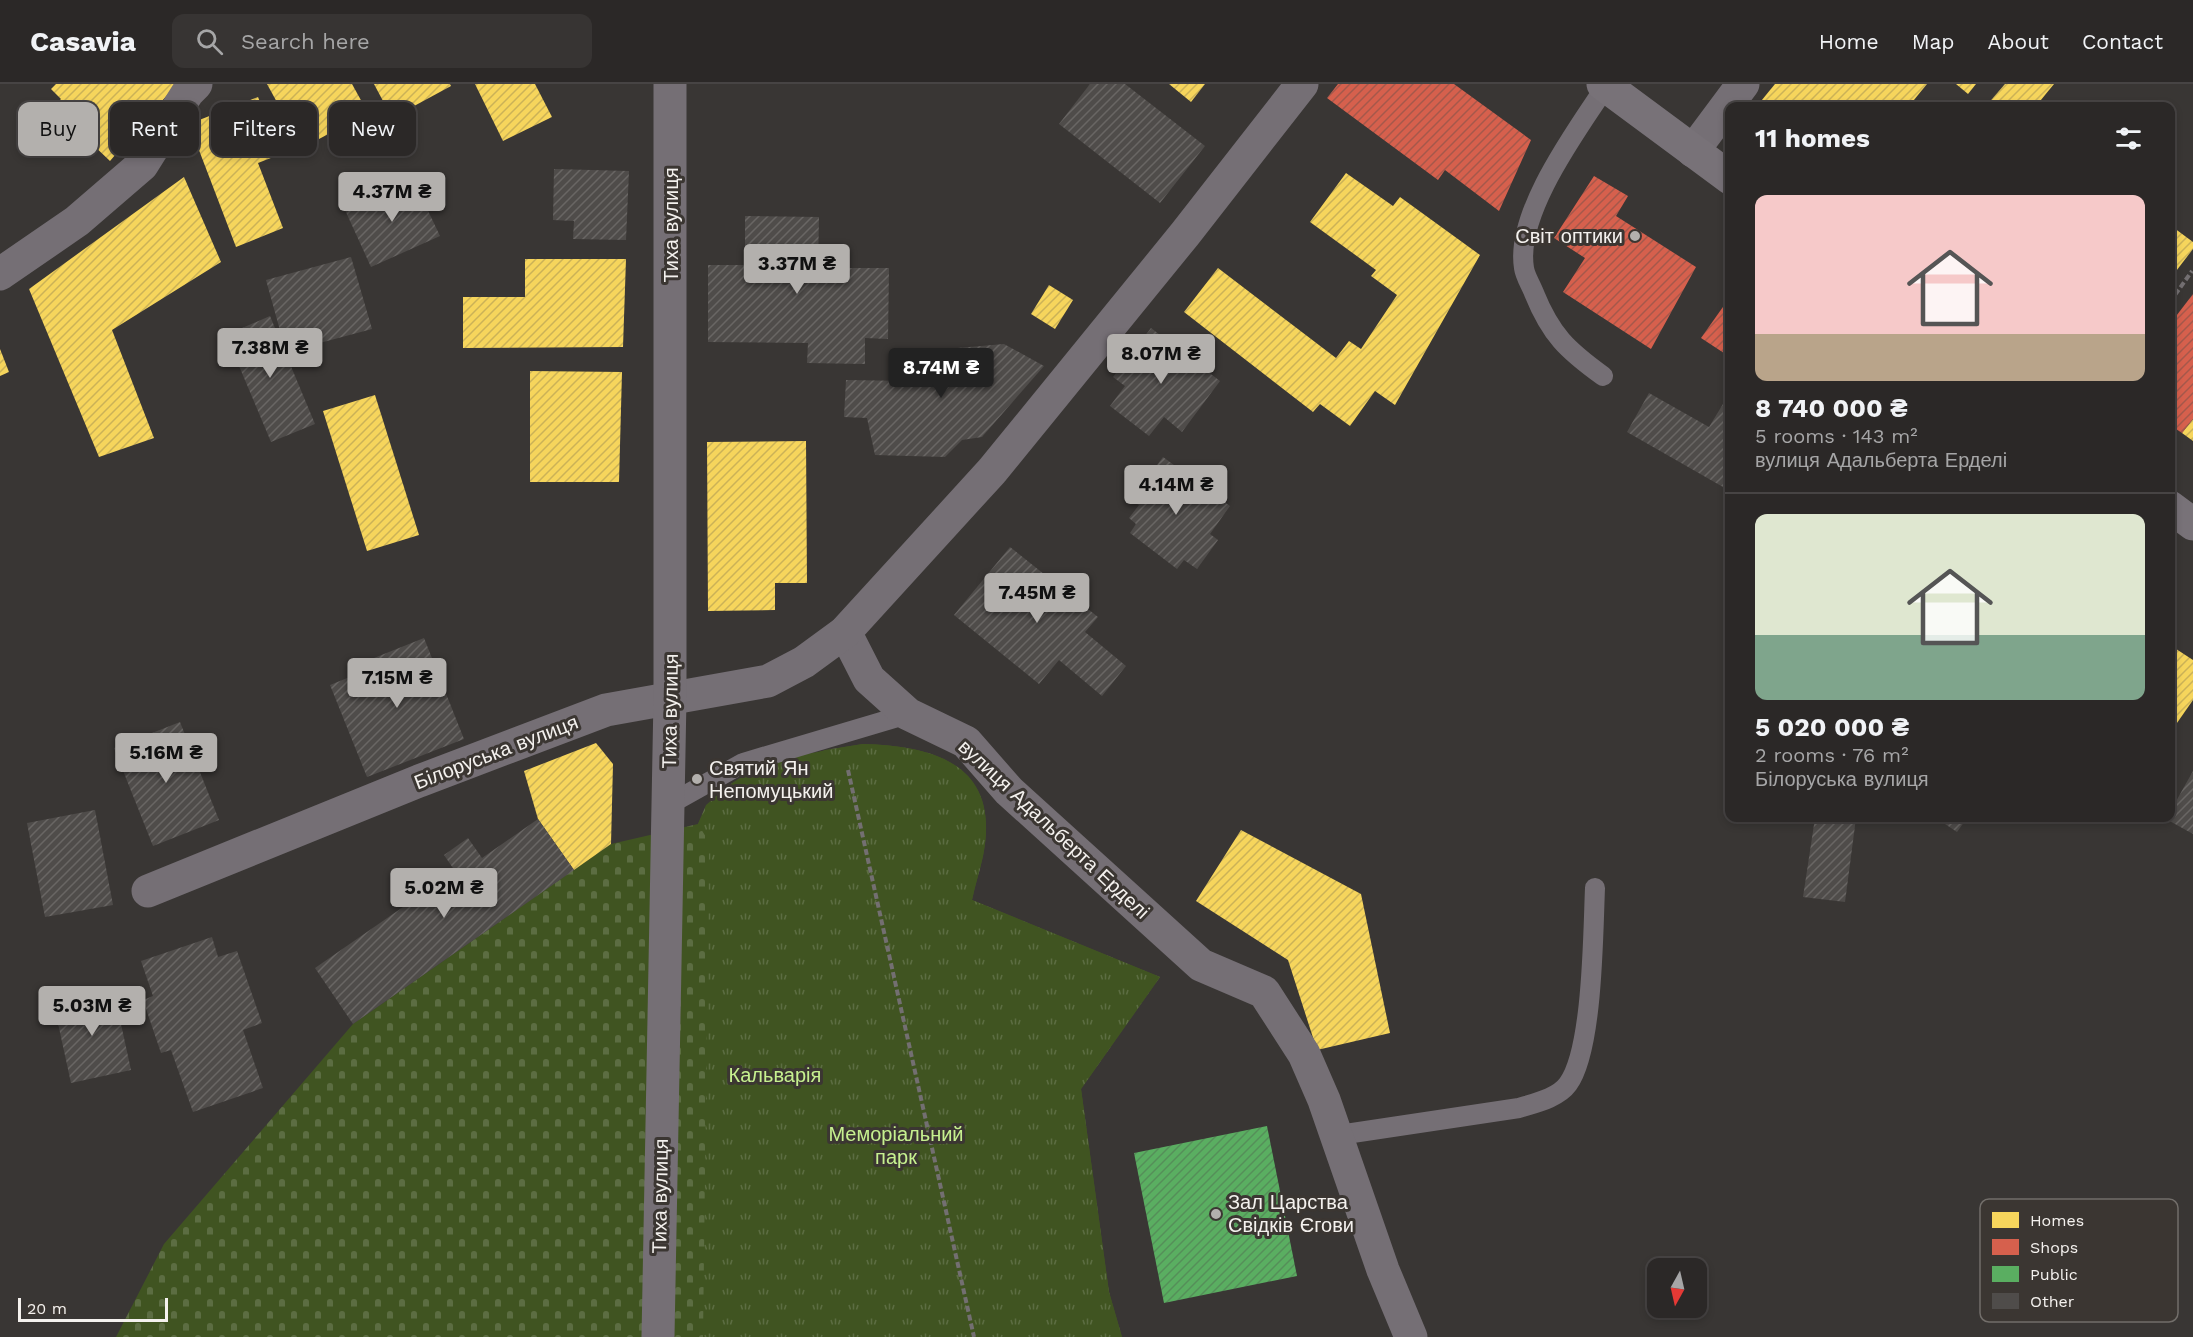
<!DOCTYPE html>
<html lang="en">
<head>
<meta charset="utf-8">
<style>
	:root { --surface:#2b2827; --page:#373433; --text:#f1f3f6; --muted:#a6a6a7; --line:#474444; --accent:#b3b0ad }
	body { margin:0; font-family:"Work Sans",sans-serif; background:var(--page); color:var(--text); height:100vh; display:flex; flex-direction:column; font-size:22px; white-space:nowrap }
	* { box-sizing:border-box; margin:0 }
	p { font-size:20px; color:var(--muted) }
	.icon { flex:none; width:33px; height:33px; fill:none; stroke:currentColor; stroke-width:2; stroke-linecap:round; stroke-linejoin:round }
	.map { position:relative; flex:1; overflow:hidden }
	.sheet { position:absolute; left:1725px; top:18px; width:450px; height:720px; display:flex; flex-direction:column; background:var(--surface); border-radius:12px; box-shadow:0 3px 9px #0003,0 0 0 2px var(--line) }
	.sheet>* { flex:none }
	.banner { position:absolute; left:18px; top:18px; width:570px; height:54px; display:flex; gap:12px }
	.needle { width:39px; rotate:188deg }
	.fabs { position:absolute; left:1647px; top:1174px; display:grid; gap:12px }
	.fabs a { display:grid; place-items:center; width:60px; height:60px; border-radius:12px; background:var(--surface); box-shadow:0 3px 9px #0003,0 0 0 2px var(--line); font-size:30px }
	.scale { position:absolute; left:18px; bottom:15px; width:150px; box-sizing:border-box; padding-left:6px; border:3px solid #f4f1ee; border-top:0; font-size:16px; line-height:21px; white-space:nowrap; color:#f4f1ee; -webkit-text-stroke:4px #3b3632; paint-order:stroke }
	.price { position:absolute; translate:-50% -51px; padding:0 14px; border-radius:6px; background:var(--accent); color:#111; font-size:20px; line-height:39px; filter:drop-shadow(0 2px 3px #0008) }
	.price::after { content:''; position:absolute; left:50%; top:36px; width:18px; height:14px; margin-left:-9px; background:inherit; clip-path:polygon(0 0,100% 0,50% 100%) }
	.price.active { background:#222; color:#fff }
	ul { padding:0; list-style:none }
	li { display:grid; align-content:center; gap:12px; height:318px; padding:0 30px }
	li+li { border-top:2px solid var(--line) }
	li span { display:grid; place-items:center; height:186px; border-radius:12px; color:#555 }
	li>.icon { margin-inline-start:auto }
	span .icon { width:108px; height:108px; fill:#fffc; stroke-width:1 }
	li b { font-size:26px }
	h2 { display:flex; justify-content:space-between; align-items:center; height:72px; padding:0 30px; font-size:26px }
	.chip { padding:0 21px; border-radius:12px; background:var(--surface); box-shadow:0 3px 9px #0003,0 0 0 2px var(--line); font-size:21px; line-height:54px }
	.chip.active { background:var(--accent); color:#111 }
	header { display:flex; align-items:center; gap:36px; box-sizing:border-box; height:84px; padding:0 30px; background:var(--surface); border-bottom:2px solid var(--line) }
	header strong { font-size:28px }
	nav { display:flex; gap:33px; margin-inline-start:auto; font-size:21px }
	.search { width:420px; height:54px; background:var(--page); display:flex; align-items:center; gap:15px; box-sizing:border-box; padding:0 21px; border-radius:12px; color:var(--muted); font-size:22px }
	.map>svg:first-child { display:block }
	.cemetery { fill:url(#cemetery-stones) }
	.park { fill:url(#park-tufts) }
	.homes { fill:url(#homes-hatch) }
	.shops { fill:url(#shops-hatch) }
	.public { fill:url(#public-hatch) }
	.building { fill:url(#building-hatch) }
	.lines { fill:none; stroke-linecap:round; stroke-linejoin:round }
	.path { stroke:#736f71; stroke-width:4; stroke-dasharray:6 3; stroke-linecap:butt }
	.lane { stroke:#756f75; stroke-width:20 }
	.street { stroke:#756f75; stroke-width:33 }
	.secondary { stroke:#787278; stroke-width:33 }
	.poi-dot { fill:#b3b0ad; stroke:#3b3632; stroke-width:2 }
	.labels { text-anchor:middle; stroke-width:6; stroke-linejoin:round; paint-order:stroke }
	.street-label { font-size:20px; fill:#f4f1ee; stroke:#3b3632 }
	.poi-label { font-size:20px; fill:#f4f1ee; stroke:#3b3632; text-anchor:start }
	.park-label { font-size:20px; fill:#c6f08f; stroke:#3b3632 }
	.key { fill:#3b3632; stroke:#726e6a; stroke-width:1.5 }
	.key-label { font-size:16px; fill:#f4f1ee }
</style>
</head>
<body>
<header>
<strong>Casavia</strong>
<div class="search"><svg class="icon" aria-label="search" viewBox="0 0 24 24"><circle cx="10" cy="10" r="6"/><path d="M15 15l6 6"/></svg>Search here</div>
<nav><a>Home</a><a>Map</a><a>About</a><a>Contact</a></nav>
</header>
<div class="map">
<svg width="2193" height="1253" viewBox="0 0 2193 1253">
	<defs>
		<pattern id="cemetery-stones" width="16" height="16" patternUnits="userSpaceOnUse" patternTransform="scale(1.5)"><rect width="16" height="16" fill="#405421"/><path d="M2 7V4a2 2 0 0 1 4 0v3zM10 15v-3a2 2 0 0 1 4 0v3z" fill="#5c6d42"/></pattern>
		<pattern id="park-tufts" width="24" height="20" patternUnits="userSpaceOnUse" patternTransform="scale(1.5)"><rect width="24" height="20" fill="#405421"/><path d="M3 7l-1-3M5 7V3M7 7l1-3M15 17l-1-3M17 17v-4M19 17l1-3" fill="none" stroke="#5c6d42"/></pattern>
		<pattern id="homes-hatch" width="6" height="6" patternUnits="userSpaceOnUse" patternTransform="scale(1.5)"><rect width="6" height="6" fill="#f6d55c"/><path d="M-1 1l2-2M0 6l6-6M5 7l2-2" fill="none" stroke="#cbb257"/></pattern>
		<pattern id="shops-hatch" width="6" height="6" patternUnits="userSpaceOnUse" patternTransform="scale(1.5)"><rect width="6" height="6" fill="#d6604d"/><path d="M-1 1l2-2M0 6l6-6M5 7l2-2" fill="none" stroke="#a5584b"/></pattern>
		<pattern id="public-hatch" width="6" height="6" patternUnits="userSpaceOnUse" patternTransform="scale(1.5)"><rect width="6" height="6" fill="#5aae61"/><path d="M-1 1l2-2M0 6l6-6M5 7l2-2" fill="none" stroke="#558f59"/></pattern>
		<pattern id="building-hatch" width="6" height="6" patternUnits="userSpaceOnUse" patternTransform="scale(1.5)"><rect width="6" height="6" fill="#4f4c4a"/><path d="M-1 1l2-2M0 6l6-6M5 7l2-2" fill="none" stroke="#696664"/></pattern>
	</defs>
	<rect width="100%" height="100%" fill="#393634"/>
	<path class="cemetery" d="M 863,660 C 937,662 1001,682 983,772 C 980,786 975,801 972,816 L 1160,893 L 1081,1005 L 1109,1208 L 1122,1253 L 116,1253 L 164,1160 L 353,940 L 611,760 L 698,740 L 706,721 L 728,702 L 825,666 Z"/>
	<path class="park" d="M 863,660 C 937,662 1001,682 983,772 C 980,786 975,801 972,816 L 1160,893 L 1081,1005 L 1109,1208 L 1122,1253 L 703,1253 L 709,758 L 698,740 C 724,679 804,670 863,660 Z"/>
	<g class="homes">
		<polygon points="56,0 175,0 175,2 110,77 53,23 61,15 51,5"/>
		<polygon points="267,0 352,0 368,29 302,64"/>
		<polygon points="374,0 450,0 451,2 392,34"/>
		<polygon points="475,0 535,0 552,33 503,57"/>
		<polygon points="1169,0 1205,0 1191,18"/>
		<polygon points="1775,0 1927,0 1909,22 1757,22"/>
		<polygon points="1956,0 1976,0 1968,10"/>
		<polygon points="2005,0 2054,0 2036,22 1986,22"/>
		<polygon points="258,13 281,70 258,79 283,144 236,163 189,40"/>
		<polygon points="1346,89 1393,122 1400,113 1480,171 1395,321 1375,307 1350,342 1320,320 1313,328 1184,228 1218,184 1336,274 1349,257 1361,265 1397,211 1371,192 1376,186 1310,138"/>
		<polygon points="184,93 221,178 112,246 154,354 99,373 29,205"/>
		<polygon points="2170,141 2193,158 2193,165 2170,195"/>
		<polygon points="525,175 626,175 623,263 463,264 463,213 525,213"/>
		<polygon points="1049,201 1073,216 1055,245 1031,230"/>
		<polygon points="0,265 9,288 0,292"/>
		<polygon points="530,287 622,288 619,398 530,398"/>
		<polygon points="375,311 419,451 367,467 323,327"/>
		<polygon points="2193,335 2193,357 2182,349"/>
		<polygon points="806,357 807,499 775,499 775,526 708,527 707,358"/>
		<polygon points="2170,561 2193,576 2193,616 2170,649"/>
		<polygon points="596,659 613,680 611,760 574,786 538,735 524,687"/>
		<polygon points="1241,746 1361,810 1390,949 1317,966 1288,876 1196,817"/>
	</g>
	<g class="shops">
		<polygon points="1338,0 1454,0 1531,56 1499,127 1445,86 1438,96 1327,14"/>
		<polygon points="1594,92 1628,112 1616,132 1696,183 1651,265 1563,208 1585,174 1554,154"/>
		<polygon points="2193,210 2193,335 2182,349 2170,341 2170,240"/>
		<polygon points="1730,213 1730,273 1701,254"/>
	</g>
	<polygon class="public" points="1267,1042 1297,1192 1164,1219 1134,1069"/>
	<g class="building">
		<polygon points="1090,0 1125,0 1205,62 1160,119 1059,40"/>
		<polygon points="554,85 629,87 626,156 573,155 574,137 553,136"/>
		<polygon points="413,95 440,152 371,183 345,126"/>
		<polygon points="745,132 819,133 818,184 889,184 888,255 865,254 865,280 807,279 808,259 708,258 708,181 745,181"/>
		<polygon points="351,173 372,245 286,268 266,196"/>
		<polygon points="270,232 315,340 271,358 226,251"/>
		<polygon points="1151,244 1220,297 1182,348 1164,333 1149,352 1110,322 1125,302 1113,293"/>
		<polygon points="1004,260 1044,282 982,353 962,356 945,373 875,371 867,334 844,333 846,296 911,297 911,268"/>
		<polygon points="1649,309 1709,343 1723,320 1730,324 1730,407 1627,348"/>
		<polygon points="1163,373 1230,422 1210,450 1218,456 1197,485 1184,476 1177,485 1130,449 1136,440 1129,434 1139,421 1131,416"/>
		<polygon points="1010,463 1098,533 1085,548 1126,582 1102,612 1059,576 1039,600 954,531"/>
		<polygon points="424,554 464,655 367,693 330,601 377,582 374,574"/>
		<polygon points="180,638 219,736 153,762 114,664"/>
		<polygon points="2193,687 2193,750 2166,735 2170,734 2170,728"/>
		<polygon points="95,726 113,821 45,833 27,739"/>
		<polygon points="1815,734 1856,734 1845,818 1803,813"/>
		<polygon points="1936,734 1967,734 1957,748"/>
		<polygon points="538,735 574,786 353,940 315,884 455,787 444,771 468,754 482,774"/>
		<polygon points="212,853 218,873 237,867 262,939 243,946 263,1004 193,1028 171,966 161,969 143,916 153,912 141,877"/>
		<polygon points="114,908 131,986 71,999 54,921"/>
	</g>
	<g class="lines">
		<g class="path">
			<polyline points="2170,218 2192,187"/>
			<polyline points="848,686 974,1253"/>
		</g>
		<g class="lane">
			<path d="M 1603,292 C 1567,266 1551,251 1534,209 C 1531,201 1525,192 1524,184 C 1515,129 1577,46 1606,2"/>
			<polyline points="668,721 743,679 908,630"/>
			<path d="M 1339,1051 L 1519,1024 C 1535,1019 1558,1014 1568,1000 C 1593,966 1593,849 1595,804"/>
		</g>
		<g class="street">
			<polyline points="1693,67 1743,0"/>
			<polyline points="0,190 77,137 142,81 188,8 196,0"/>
			<polyline points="845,548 869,595 908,630 966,658 1009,707 1201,881 1264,908 1304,970 1324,1016 1383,1186 1411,1253"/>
			<polyline points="148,807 419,697 606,626 768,597 804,578 845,548 992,387 1185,150 1302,0"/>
			<polyline points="658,1253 670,614 670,0"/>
		</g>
		<g class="secondary">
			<polyline points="1603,0 1730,94"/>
			<polyline points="2170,423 2193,440"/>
		</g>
	</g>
	<g class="poi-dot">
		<circle cx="1635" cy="152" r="6"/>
		<circle cx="697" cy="695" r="6"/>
		<circle cx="1216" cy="1130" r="6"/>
	</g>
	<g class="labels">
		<g class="street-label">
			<text transform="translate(671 141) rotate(-90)" y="7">Тиха вулиця</text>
			<text transform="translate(670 627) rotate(-89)" y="7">Тиха вулиця</text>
			<text transform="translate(496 668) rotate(-21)" y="7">Білоруська вулиця</text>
			<text transform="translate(1054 745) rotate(43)" y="7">вулиця Адальберта Ерделі</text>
			<text transform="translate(660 1112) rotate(-89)" y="7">Тиха вулиця</text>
		</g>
		<g class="poi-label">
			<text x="1623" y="159" text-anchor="end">Світ оптики</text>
			<text x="709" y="691">Святий Ян<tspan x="709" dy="23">Непомуцький</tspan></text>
			<text x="1228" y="1125">Зал Царства<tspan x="1228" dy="23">Свідків Єгови</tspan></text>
		</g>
		<g class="park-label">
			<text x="775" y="998">Кальварія</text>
			<text x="896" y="1057">Меморіальний<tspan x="896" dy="23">парк</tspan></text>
		</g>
	</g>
	<rect x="1980" y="1115" width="198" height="123" rx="9" class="key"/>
	<rect x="1992" y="1128" width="27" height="16" fill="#f6d55c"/>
	<rect x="1992" y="1155" width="27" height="16" fill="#d6604d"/>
	<rect x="1992" y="1182" width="27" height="16" fill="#5aae61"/>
	<rect x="1992" y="1209" width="27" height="16" fill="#4f4c4a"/>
	<g class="key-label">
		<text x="2030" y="1142">Homes</text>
		<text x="2030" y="1169">Shops</text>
		<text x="2030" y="1196">Public</text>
		<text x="2030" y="1223">Other</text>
	</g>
</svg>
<div class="fabs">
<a><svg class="needle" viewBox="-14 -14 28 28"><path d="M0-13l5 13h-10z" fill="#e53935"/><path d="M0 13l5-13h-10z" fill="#a6a6a7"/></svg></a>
</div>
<div class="scale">20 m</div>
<b class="price" style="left:392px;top:139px">4.37M ₴</b>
<b class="price" style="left:797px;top:211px">3.37M ₴</b>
<b class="price" style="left:270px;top:295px">7.38M ₴</b>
<b class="price" style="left:1161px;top:301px">8.07M ₴</b>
<b class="price active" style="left:941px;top:315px">8.74M ₴</b>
<b class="price" style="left:1176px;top:432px">4.14M ₴</b>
<b class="price" style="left:1037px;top:540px">7.45M ₴</b>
<b class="price" style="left:397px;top:625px">7.15M ₴</b>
<b class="price" style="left:166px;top:700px">5.16M ₴</b>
<b class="price" style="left:444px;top:835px">5.02M ₴</b>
<b class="price" style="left:92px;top:953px">5.03M ₴</b>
<div class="banner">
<a class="chip active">Buy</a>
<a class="chip">Rent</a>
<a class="chip">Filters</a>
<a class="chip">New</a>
</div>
<section class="sheet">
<h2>11 homes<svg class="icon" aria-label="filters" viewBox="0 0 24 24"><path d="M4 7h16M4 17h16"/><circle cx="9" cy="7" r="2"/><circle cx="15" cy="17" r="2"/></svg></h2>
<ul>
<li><span style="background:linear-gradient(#f6c9c9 75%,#b9a48a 0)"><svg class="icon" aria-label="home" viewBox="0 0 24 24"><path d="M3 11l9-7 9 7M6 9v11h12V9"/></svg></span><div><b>8 740 000 ₴</b><p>5 rooms · 143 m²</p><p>вулиця Адальберта Ерделі</p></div></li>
<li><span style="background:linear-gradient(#dfe7d0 65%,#7fa58c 0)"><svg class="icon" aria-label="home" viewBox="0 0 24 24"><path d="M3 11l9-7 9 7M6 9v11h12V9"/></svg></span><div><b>5 020 000 ₴</b><p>2 rooms · 76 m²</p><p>Білоруська вулиця</p></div></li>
</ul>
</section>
</div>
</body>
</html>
